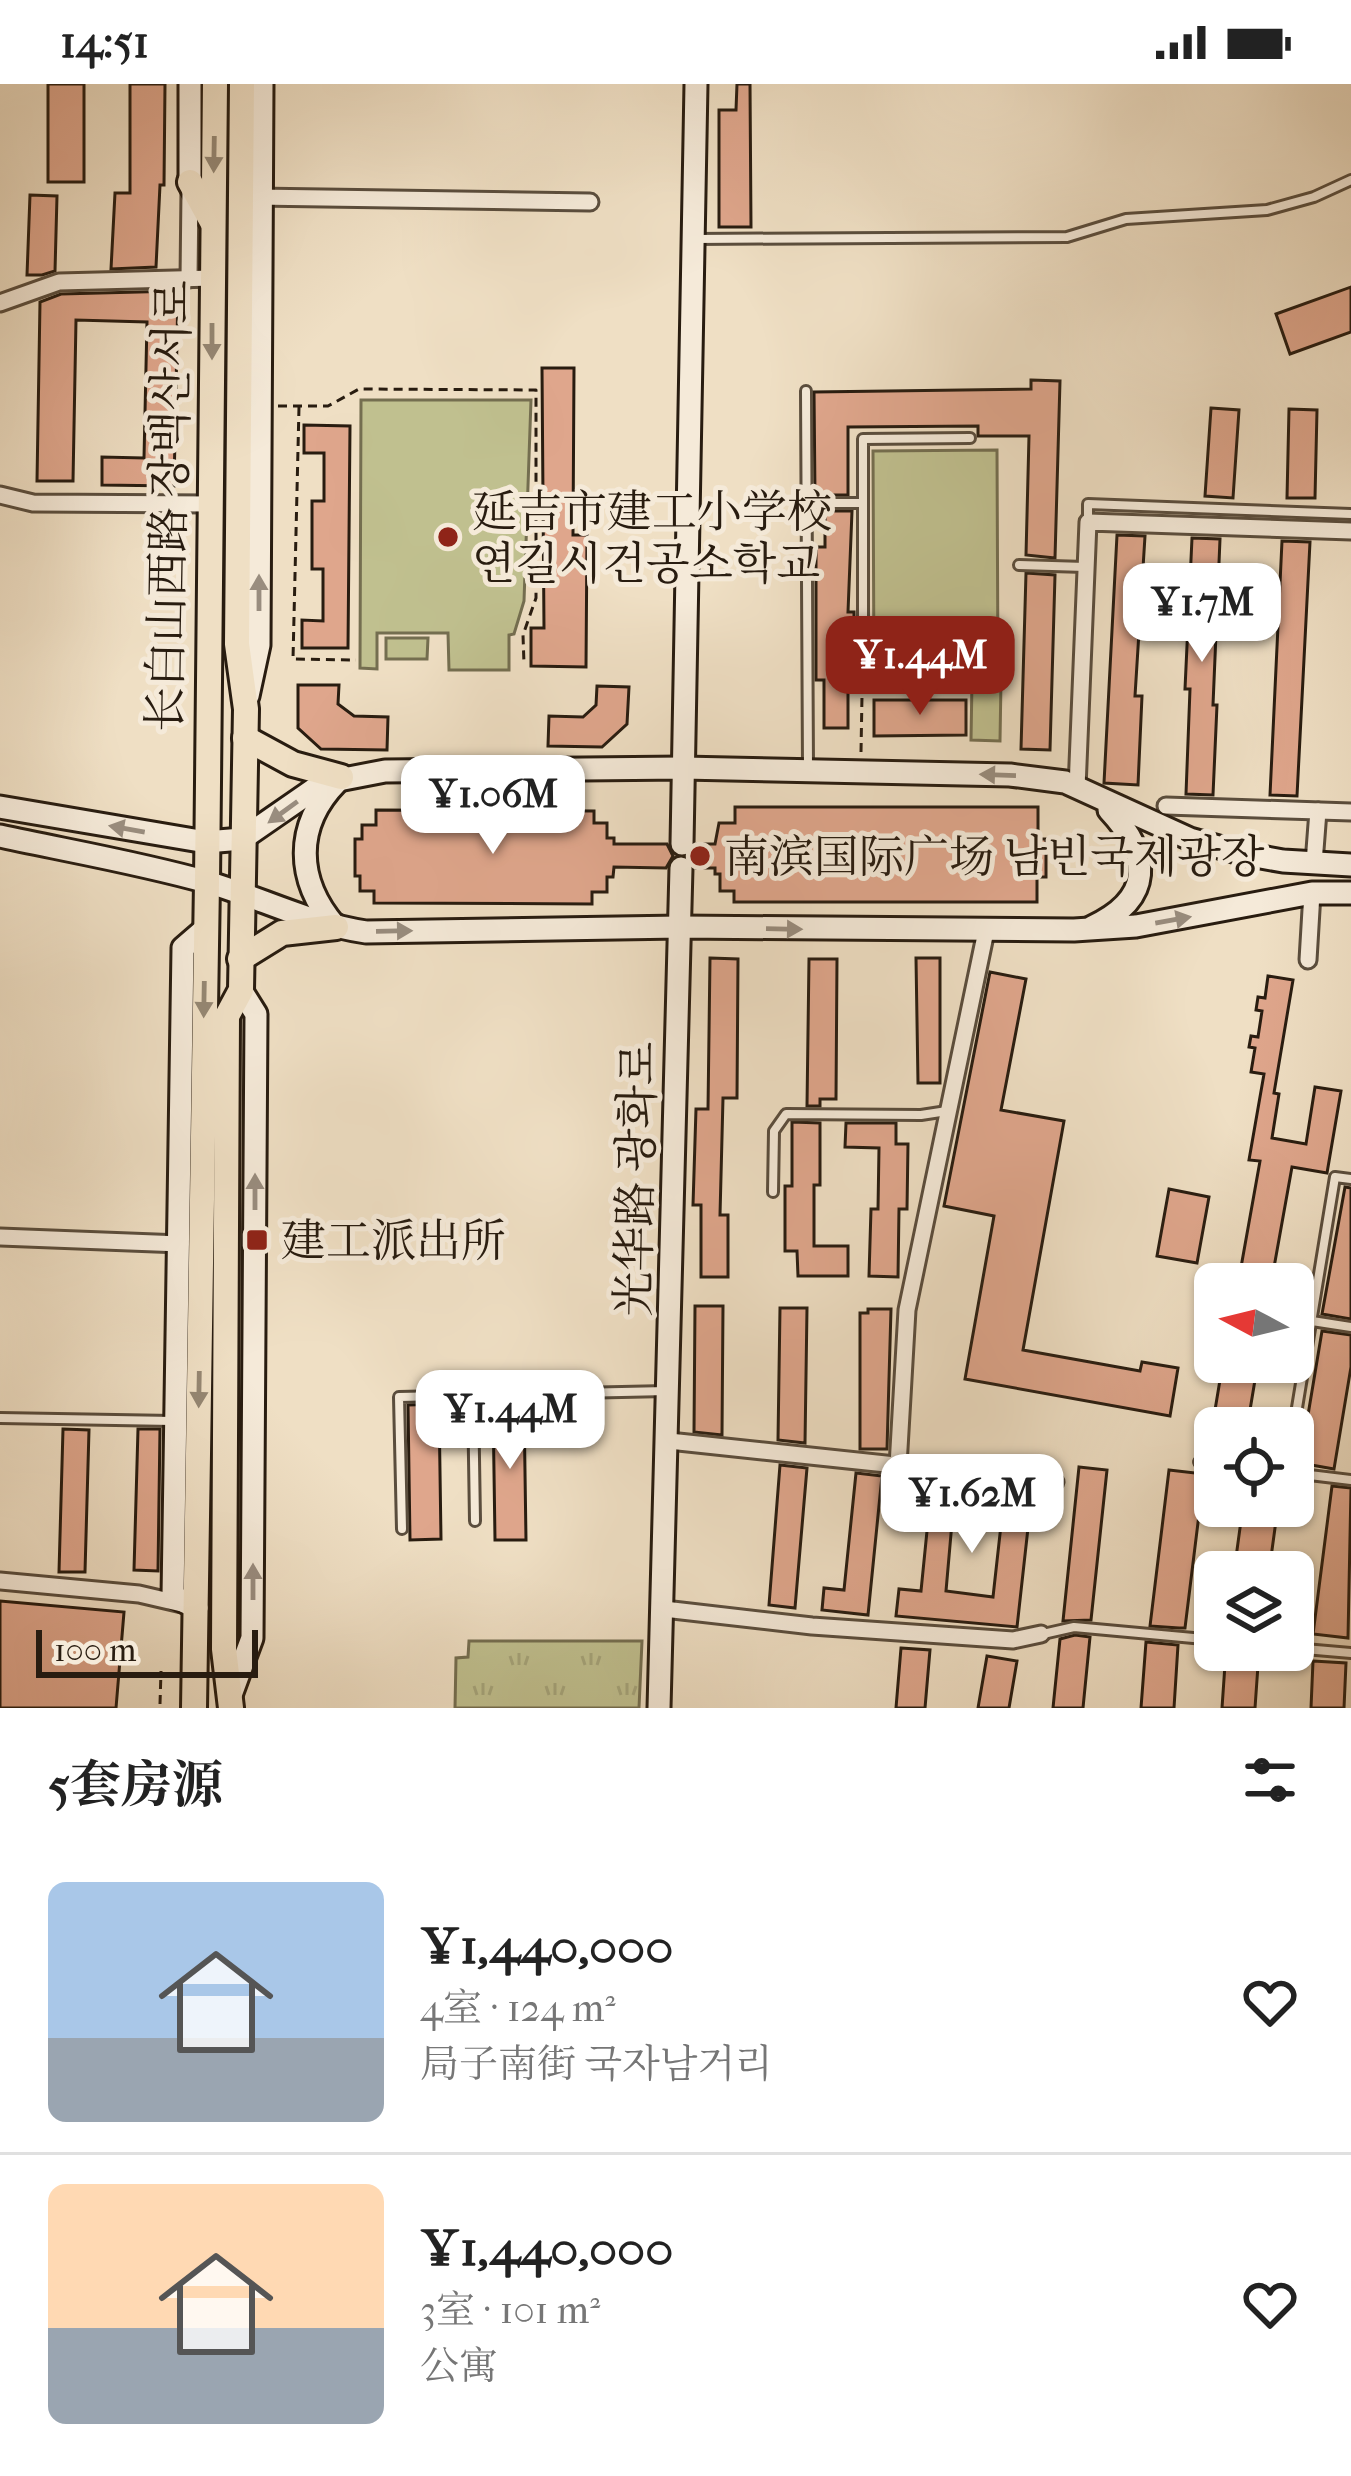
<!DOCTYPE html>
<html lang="zh">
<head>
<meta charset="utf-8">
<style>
	:root { --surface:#fff; --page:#f2f2f2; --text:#222; --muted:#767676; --line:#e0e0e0; --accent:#8f2418 }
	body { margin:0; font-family:"IM FELL French Canon","Noto Serif SC","Noto Serif KR",serif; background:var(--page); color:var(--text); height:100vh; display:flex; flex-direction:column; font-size:45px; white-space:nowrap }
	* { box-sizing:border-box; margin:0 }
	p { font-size:39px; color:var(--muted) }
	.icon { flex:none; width:66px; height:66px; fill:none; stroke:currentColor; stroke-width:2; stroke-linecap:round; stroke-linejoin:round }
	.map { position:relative; height:1624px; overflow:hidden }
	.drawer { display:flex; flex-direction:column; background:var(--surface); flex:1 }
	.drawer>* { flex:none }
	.needle { width:78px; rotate:277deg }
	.tools { position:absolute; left:1194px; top:1179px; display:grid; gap:24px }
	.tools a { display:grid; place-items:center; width:120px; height:120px; border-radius:18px; background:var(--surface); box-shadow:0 3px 9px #0004; font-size:60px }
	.scale { position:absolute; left:36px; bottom:30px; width:222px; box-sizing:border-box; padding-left:12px; border:6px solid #281c10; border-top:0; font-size:33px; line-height:42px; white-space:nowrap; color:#281c10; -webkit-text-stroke:9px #f5ead9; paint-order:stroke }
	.price { position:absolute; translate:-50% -102px; padding:0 27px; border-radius:24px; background:#fff; color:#222; font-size:39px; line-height:78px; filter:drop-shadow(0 3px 6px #0008) }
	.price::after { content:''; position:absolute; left:50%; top:72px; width:36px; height:27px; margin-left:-18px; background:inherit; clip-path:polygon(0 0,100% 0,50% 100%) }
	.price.selected { background:var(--accent); color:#fff }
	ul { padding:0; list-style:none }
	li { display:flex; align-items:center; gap:36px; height:300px; padding:0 48px }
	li+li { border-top:3px solid var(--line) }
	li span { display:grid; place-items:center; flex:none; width:336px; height:240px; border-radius:18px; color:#555 }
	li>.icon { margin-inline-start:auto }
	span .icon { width:144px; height:144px; fill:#fffc; stroke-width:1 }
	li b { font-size:51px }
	h2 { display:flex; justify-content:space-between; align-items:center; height:144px; padding:0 48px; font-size:51px }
	.status { display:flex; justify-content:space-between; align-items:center; height:84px; padding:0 60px; background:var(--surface); direction:ltr }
	.status svg { height:33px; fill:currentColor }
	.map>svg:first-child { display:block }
	.park { fill:url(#park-tufts); stroke:#746e50; stroke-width:3 }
	.garden { fill:#c0c08f; stroke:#746e50; stroke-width:3 }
	.building { fill:#dfa68c; stroke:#281c10; stroke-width:3; fill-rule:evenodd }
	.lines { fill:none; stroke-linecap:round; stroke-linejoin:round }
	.lane-casing { stroke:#5a4d3d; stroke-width:14 }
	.street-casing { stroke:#5a4d3d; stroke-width:21 }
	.secondary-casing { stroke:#281c10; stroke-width:27 }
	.primary-casing { stroke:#281c10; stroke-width:30 }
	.path { stroke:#281c10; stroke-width:3; stroke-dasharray:9 6; stroke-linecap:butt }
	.lane { stroke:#f5ead9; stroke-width:8 }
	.street { stroke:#f5ead9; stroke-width:15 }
	.secondary { stroke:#f5ead9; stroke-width:21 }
	.primary { stroke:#efdfc4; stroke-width:24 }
	.oneway { fill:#958773 }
	.oneway2 { fill:#998d7f }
	.poi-dot { fill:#8f2418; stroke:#f5ead9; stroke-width:4.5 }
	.labels { text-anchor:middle; stroke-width:10; stroke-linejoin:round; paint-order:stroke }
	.street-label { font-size:45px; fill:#281c10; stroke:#f5ead9 }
	.poi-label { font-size:45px; fill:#281c10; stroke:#f5ead9; text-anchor:start }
</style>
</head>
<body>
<div class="status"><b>14:51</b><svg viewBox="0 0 49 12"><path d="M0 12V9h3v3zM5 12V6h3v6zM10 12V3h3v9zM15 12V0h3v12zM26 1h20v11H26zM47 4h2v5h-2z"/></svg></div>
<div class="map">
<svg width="1351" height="1624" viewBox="0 0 1351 1624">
	<defs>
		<pattern id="park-tufts" width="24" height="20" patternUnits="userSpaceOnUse" patternTransform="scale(3)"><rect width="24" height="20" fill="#c0c08f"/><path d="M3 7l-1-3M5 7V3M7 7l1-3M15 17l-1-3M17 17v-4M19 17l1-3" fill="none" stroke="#a5a47a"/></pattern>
	</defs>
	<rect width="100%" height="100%" fill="#efdfc4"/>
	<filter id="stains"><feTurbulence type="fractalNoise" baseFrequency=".00167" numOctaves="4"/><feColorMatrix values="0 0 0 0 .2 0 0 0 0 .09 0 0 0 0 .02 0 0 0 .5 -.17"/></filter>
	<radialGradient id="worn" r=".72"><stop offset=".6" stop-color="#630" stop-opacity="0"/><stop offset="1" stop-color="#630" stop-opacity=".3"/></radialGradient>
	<polygon class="park" points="469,1557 642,1557 639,1624 455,1624 456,1574 468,1573"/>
	<g class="garden">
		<polygon points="361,316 531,316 524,517 514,550 509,551 509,586 449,586 448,549 377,549 377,585 360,584"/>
		<polygon points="997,366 998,591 874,592 873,367"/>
		<polygon points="386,554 428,554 427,575 386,575"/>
		<polygon points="972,597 1001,597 1000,657 971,656"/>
	</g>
	<g class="building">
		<rect x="48" y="0" width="36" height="98"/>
		<polygon points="130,0 165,0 164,101 160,101 156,183 111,185 115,109 130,109"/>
		<polygon points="737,0 750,0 751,143 719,143 719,26 736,26"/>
		<polygon points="30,111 57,112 55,187 42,191 27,191"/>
		<polygon points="1351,203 1351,248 1290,270 1276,230"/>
		<polygon points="178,207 174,402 102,401 102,373 144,374 147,238 76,236 73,397 37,397 40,218 61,210"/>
		<polygon points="542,284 574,284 573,451 587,451 586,583 531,582 531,544 544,544"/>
		<polygon points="1031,296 1060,297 1055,474 1026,471 1029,352 978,352 978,342 848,343 848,411 815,411 814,308 1031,305"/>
		<polygon points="1211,324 1239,326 1233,414 1205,412"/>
		<polygon points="1289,325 1317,326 1315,414 1287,414"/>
		<polygon points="304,341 350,342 348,564 302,564 302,536 323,537 323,485 312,485 312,417 324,417 324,369 304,369"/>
		<polygon points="825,427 852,427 848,528 854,528 854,561 848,561 848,644 824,644 824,596 816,596 816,463 825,463"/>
		<polygon points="1117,451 1145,452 1135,612 1142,612 1138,701 1104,699"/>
		<polygon points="1192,454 1220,455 1213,621 1217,621 1213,711 1186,710 1190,605 1185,605"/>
		<polygon points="1282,457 1310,458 1297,712 1270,711"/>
		<polygon points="1026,489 1055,491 1050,666 1021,665"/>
		<polygon points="298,601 339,601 338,620 354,632 388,633 387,666 321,665 298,644"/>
		<polygon points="597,602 629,603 627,640 602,663 548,662 549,632 583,633 596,621"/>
		<polygon points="874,616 966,616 966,651 874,652"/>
		<polygon points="735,723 1038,723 1038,755 1046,755 1046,793 1037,793 1037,818 734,818 734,807 720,807 720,790 715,790 715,784 696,784 690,772 697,760 715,760 719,739 735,739"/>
		<polygon points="376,726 594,727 594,739 607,739 607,754 614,754 614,760 667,760 673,772 666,784 614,783 613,793 607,793 607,808 592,808 592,820 374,819 374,807 360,807 360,792 355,792 355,755 362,755 362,741 376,741"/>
		<polygon points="710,874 738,875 737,1014 723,1014 720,1131 728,1131 728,1193 701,1193 701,1121 693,1121 696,1025 708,1025"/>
		<polygon points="916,874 940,874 940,999 918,999"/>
		<polygon points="809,875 837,875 836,1015 820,1015 820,1022 807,1022"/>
		<polygon points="990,888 1026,895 1001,1026 1064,1037 1023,1266 1140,1287 1142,1278 1178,1284 1170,1332 965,1295 994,1132 944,1122"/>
		<polygon points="1268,892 1293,896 1274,1009 1279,1010 1272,1054 1306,1060 1315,1003 1341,1007 1327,1089 1292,1083 1271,1200 1238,1200 1260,1077 1249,1076 1264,990 1251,988 1255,964 1249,963 1251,952 1258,953 1262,927 1256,926 1258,913 1265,914"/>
		<polygon points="792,1038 820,1039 820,1101 814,1101 814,1162 848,1162 848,1192 798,1192 797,1167 785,1167 785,1102 792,1102"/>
		<polygon points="846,1039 896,1039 896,1060 908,1060 907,1125 899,1125 898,1193 869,1192 871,1125 878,1125 879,1064 845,1063"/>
		<polygon points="1345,1103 1351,1104 1351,1235 1322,1230"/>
		<polygon points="1169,1105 1209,1113 1197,1179 1157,1172"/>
		<polygon points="695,1222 723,1222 722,1351 694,1348"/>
		<polygon points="780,1224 807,1224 805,1359 778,1356"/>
		<polygon points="868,1225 891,1225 887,1365 860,1365 860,1229 868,1229"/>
		<polygon points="1322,1247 1351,1251 1351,1283 1334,1385 1300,1379"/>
		<polygon points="1223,1278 1258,1278 1247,1344 1212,1344"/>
		<polygon points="439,1320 441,1455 410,1456 408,1321"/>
		<polygon points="493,1320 524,1320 526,1456 495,1456"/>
		<polygon points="63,1345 89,1346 85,1488 59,1488"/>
		<polygon points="138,1345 160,1345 158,1487 134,1486"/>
		<polygon points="780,1381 807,1384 795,1524 769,1521"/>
		<polygon points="1079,1383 1107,1386 1091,1536 1063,1537"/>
		<polygon points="1169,1386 1204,1390 1185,1544 1179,1544 1150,1542"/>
		<polygon points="856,1389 882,1392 868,1531 822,1526 824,1504 844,1506"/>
		<path d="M 932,1397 L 1032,1408 L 1017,1543 L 896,1532 L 899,1505 L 921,1507 ZM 953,1427 L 1002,1432 L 993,1513 L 946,1507 Z"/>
		<polygon points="1332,1402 1351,1404 1348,1554 1313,1550"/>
		<polygon points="1243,1422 1278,1422 1269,1488 1234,1488"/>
		<polygon points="0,1517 124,1528 116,1624 0,1624"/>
		<polygon points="1075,1551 1090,1553 1083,1624 1053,1624 1060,1555"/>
		<polygon points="1146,1558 1178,1561 1174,1624 1141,1624"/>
		<polygon points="901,1564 930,1566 925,1624 896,1624"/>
		<polygon points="1226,1566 1259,1567 1255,1624 1222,1624"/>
		<polygon points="987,1572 1017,1577 1009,1624 978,1624"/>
		<polygon points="1313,1577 1346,1579 1344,1624 1311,1624"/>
	</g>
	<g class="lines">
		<defs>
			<g id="lane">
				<polyline points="694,155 1067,153 1126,135 1267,126 1314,113 1351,96"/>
				<polyline points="806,307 808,684"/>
				<polyline points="807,419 863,419"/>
				<polyline points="1088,438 1088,420 1351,430"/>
				<polyline points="1019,481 1085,483"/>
				<polyline points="965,602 863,601 863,355 970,354"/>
				<polyline points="773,1108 774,1047 786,1030 921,1031 947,1027"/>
				<polyline points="1312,1237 1351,1243"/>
				<polyline points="473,1312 475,1437"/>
				<polyline points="0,1334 173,1337"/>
				<polyline points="1293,1348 1335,1093 1351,1095"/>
				<polyline points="1199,1378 1215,1381"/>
				<polyline points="1293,1389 1351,1396"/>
				<polyline points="402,1445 399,1313 667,1307"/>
				<polyline points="1043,1550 1074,1543 1215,1556"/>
				<polyline points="1293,1564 1351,1569"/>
			</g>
			<g id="street">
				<polyline points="256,113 590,118"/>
				<polyline points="189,195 190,107"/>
				<polyline points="0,219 59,198 213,194"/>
				<polyline points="0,411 33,419 211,420"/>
				<polyline points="1077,704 1088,438 1351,447"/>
				<polyline points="1166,722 1351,728"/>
				<polyline points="1314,779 1318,727"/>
				<polyline points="1308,876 1312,809"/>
				<polyline points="0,1153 181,1160"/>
				<polyline points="669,1357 1055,1398"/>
				<polyline points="898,1382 907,1226 986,847"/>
				<polyline points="0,1497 139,1510 182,1520"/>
				<polyline points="664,1525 812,1542 1013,1556 1041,1550"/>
			</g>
			<g id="secondary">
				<polyline points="190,98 190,0"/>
				<polyline points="248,612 259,561 262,0"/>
				<polyline points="0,723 206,758 242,755 323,699 385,687 683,684 1010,691 1065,698 1190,755 1244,770 1283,777 1351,781"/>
				<path d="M 0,752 C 69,767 140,779 207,798 C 261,814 311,840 366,848 L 680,843 L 1074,846 L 1136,842 L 1312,809 L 1351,809"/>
				<polyline points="682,760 696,0"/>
				<path d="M 335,842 C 296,796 294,742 337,698"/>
				<path d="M 1092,843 C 1154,814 1151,771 1109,726"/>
				<path d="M 197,1524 L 173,1512 C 175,1296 181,1080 183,864 L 205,845"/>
				<polyline points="231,1611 252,1554 256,930 241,906"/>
				<polyline points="659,1624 681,784"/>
			</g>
			<g id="primary">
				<polyline points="190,98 212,138"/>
				<polyline points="245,654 293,680 341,693"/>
				<polyline points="240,875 282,849 336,843"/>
				<polyline points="194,1624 207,798 215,0"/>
				<polyline points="231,1624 224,1565 227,932 241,906 246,625 237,560 242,0"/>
			</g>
		</defs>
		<use href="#lane" class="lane-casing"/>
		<use href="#street" class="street-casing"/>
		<use href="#secondary" class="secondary-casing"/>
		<use href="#primary" class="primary-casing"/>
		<g class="path">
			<polyline points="278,322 328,322 359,305 536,306 536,514 523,551 524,580"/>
			<polyline points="299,323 293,575 356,576"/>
			<polyline points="861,668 862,612"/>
			<polyline points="160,1620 161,1587"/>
		</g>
		<use href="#lane" class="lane"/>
		<use href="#street" class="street"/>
		<use href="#secondary" class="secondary"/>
		<use href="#primary" class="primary"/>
	</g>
	<defs><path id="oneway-solid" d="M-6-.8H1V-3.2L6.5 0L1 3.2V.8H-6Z" transform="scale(3)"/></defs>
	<g class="oneway">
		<use href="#oneway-solid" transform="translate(214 70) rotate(91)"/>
		<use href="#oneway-solid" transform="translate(212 257) rotate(90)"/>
		<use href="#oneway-solid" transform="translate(204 915) rotate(91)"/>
		<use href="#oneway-solid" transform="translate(199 1305) rotate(91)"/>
	</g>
	<g class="oneway2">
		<use href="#oneway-solid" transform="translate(259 509) rotate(-90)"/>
		<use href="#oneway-solid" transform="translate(998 691) rotate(-178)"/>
		<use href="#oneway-solid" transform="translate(283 728) rotate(144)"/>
		<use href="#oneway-solid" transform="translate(127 745) rotate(-170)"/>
		<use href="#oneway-solid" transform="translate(1173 836) rotate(-10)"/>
		<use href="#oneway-solid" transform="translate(784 845) rotate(1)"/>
		<use href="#oneway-solid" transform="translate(394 847) rotate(-1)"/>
		<use href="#oneway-solid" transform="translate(255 1108) rotate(-90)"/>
		<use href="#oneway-solid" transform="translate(253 1498) rotate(-90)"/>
	</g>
	<g class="poi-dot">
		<circle cx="448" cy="453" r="12"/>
		<circle cx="700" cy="772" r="12"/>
		<rect x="245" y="1144" width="24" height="24" rx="6"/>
	</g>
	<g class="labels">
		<g class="street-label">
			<text transform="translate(168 422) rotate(-89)" y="16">长白山西路 장백산서로</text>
			<text transform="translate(635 1095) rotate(-89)" y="16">光华路 광화로</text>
		</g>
		<g class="poi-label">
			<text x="472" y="443">延吉市建工小学校<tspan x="472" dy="52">연길시건공소학교</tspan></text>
			<text x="724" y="788">南滨国际广场 남빈국제광장</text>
			<text x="281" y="1172">建工派出所</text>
		</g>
	</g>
	<rect width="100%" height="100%" filter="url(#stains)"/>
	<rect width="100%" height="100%" fill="url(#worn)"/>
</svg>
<div class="tools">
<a><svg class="needle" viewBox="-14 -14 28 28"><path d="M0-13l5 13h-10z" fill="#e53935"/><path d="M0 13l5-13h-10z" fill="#767676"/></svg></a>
<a><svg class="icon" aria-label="locate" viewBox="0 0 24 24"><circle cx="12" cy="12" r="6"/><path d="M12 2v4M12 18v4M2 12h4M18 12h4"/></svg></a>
<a><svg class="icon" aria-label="layers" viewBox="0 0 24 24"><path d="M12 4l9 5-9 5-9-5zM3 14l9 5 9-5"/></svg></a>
</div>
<div class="scale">100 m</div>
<b class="price" style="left:1202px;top:581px">¥1.7M</b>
<b class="price selected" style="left:920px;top:634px">¥1.44M</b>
<b class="price" style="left:493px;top:773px">¥1.06M</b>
<b class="price" style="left:510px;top:1388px">¥1.44M</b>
<b class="price" style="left:972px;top:1472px">¥1.62M</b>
</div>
<section class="drawer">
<h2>5套房源<svg class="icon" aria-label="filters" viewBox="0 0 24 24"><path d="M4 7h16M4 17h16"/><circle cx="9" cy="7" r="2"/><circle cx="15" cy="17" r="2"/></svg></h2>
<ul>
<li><span style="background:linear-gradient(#a9c7e8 65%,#9aa5b1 0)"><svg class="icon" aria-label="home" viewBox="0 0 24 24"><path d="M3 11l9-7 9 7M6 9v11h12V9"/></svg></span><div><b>¥1,440,000</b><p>4室 · 124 m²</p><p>局子南街 국자남거리</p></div><svg class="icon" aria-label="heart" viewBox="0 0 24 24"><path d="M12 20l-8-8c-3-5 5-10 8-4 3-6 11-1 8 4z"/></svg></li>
<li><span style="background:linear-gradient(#ffd9b3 60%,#9aa5b1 0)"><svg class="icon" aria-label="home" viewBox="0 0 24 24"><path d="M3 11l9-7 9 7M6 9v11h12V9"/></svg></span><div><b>¥1,440,000</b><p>3室 · 101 m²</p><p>公寓</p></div><svg class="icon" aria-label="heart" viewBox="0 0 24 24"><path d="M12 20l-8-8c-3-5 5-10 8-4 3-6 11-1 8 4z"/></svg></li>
</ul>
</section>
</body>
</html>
